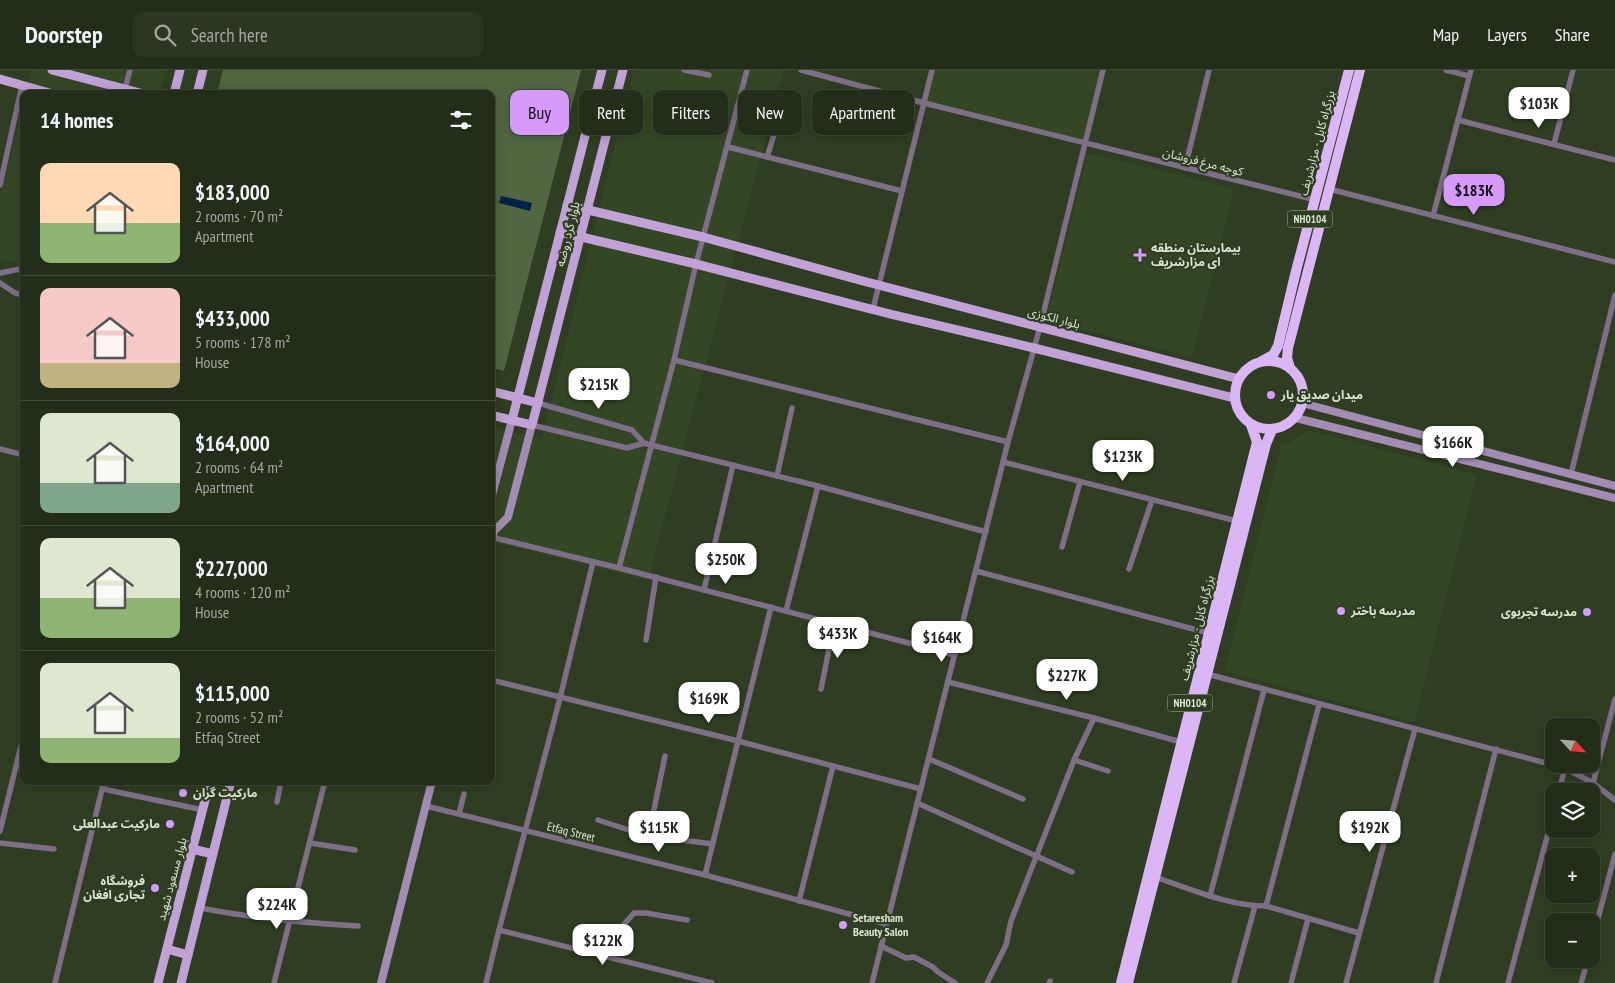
<!DOCTYPE html>
<html lang="en">
<head>
<meta charset="utf-8">
<style>
	:root { --surface:#232e1a; --page:#2b3623; --text:#f1f3f6; --muted:#a3a8a2; --line:#404a39; --accent:#d69bfa }
	body { margin:0; font-family:"PT Sans Narrow","Noto Sans Arabic",sans-serif; background:var(--page); color:var(--text); height:100vh; display:flex; flex-direction:column; font-size:19px; white-space:nowrap }
	* { box-sizing:border-box; margin:0 }
	p { font-size:16px; color:var(--muted) }
	.icon { flex:none; width:28px; height:28px; fill:none; stroke:currentColor; stroke-width:2; stroke-linecap:round; stroke-linejoin:round }
	.map { position:relative; flex:1; overflow:hidden }
	.drawer { position:absolute; left:20px; top:20px; width:475px; height:695px; display:flex; flex-direction:column; background:var(--surface); border-radius:10px; box-shadow:0 2px 12px #0003,0 0 0 1px var(--line) }
	.drawer>* { flex:none }
	.guide { position:absolute; left:510px; top:20px; width:475px; height:45px; display:flex; gap:10px }
	.needle { width:32px; rotate:116deg }
	.buttons { position:absolute; left:1545px; top:648px; display:grid; gap:10px }
	.buttons a { display:grid; place-items:center; width:55px; height:55px; border-radius:10px; background:var(--surface); box-shadow:0 2px 12px #0003,0 0 0 1px var(--line); font-size:25px }
	.price { position:absolute; translate:-50% -42px; padding:0 11px; border-radius:10px; background:#fff; color:#222; font-size:16px; line-height:32px; filter:drop-shadow(0 1px 2px #0008) }
	.price::after { content:''; position:absolute; left:50%; top:30px; width:15px; height:11px; margin-left:-8px; background:inherit; clip-path:polygon(0 0,100% 0,50% 100%) }
	.price.active { background:var(--accent); color:#111 }
	ul { padding:0; list-style:none }
	li { display:flex; align-items:center; gap:15px; height:125px; padding:0 20px }
	li+li { border-top:1px solid var(--line) }
	li span { display:grid; place-items:center; flex:none; width:140px; height:100px; border-radius:10px; color:#555 }
	li>.icon { margin-inline-start:auto }
	span .icon { width:60px; height:60px; fill:#fffc; stroke-width:1 }
	li b { font-size:21px }
	h2 { display:flex; justify-content:space-between; align-items:center; height:60px; padding:0 20px; font-size:21px }
	.pill { padding:0 18px; border-radius:10px; background:var(--surface); box-shadow:0 2px 12px #0003,0 0 0 1px var(--line); font-size:18px; line-height:45px }
	.pill.active { background:var(--accent); color:#111 }
	header { display:flex; align-items:center; gap:30px; box-sizing:border-box; height:70px; padding:0 25px; background:var(--surface); border-bottom:1px solid var(--line) }
	header strong { font-size:24px }
	nav { display:flex; gap:28px; margin-inline-start:auto; font-size:18px }
	.search { width:350px; height:45px; background:var(--page); display:flex; align-items:center; gap:12px; box-sizing:border-box; padding:0 18px; border-radius:10px; color:var(--muted); font-size:19px }
	.map>svg:first-child { display:block }
	.built { fill:#344724 }
	.green { fill:#526641 }
	.water { fill:#002347 }
	.lines { fill:none; stroke-linecap:round; stroke-linejoin:round }
	.street { stroke:#7e6e88; stroke-width:5.5 }
	.secondary { stroke:#a48bb4; stroke-width:8 }
	.primary { stroke:#c2a1d6; stroke-width:9 }
	.highway { stroke:#dcb5f5; stroke-width:10 }
	.poi-dot { fill:#d69bfa; stroke:#2f3e22; stroke-width:2 }
	.labels { text-anchor:middle; stroke-width:4.5; stroke-linejoin:round; paint-order:stroke }
	.shield { fill:#2f3e22; stroke:#a7b39f; stroke-width:1 }
	.shield-label { font-size:11px; font-weight:bold; fill:#dbe5d4 }
	.street-label { font-size:12px; fill:#dbe5d4; stroke:#2f3e22 }
	.poi-label { font-size:12px; font-weight:bold; fill:#dbe5d4; stroke:#2f3e22; text-anchor:start }
</style>
</head>
<body>
<header>
<strong>Doorstep</strong>
<div class="search"><svg class="icon" aria-label="search" viewBox="0 0 24 24"><circle cx="10" cy="10" r="6"/><path d="M15 15l6 6"/></svg>Search here</div>
<nav><a>Map</a><a>Layers</a><a>Share</a></nav>
</header>
<div class="map">
<svg width="1615" height="913" viewBox="0 0 1615 913">
	<rect width="100%" height="100%" fill="#2f3e22"/>
	<g class="built">
		<polygon points="32,0 166,0 160,24 26,24"/>
		<polygon points="634,0 784,0 648,510 491,471 491,356 542,369"/>
		<polygon points="932,0 1103,0 1085,72 924,33"/>
		<polygon points="24,32 24,195 0,189 0,128"/>
		<polygon points="1088,83 1234,119 1192,287 1046,250"/>
		<polygon points="1308,360 1477,405 1414,652 1225,601 1281,375 1290,373 1302,365"/>
	</g>
	<polygon class="green" points="223,0 581,0 504,301 491,297 491,24 217,24"/>
	<polygon class="water" points="501,126 532,133 530,141 499,133"/>
	<g class="lines">
		<g class="street">
			<polyline points="684,0 709,5"/>
			<polyline points="801,0 924,33 1316,130"/>
			<polyline points="1446,0 1469,6"/>
			<polyline points="125,19 130,0"/>
			<polyline points="1458,50 1615,90"/>
			<polyline points="1554,74 1573,0"/>
			<polyline points="728,77 902,121"/>
			<polyline points="767,87 786,27"/>
			<polyline points="1185,98 1209,0"/>
			<polyline points="0,115 22,15"/>
			<polyline points="1329,119 1615,192"/>
			<polyline points="1433,146 1471,0"/>
			<polyline points="0,203 20,199 24,200"/>
			<polyline points="0,213 15,223 24,225"/>
			<polyline points="873,239 932,0"/>
			<polyline points="674,290 1008,372"/>
			<polyline points="538,333 632,360 644,373 651,375 818,416 986,462"/>
			<polyline points="532,355 627,378 644,373"/>
			<polyline points="0,379 24,385"/>
			<polyline points="1003,392 1237,451"/>
			<polyline points="491,397 499,399"/>
			<polyline points="1571,404 1615,225"/>
			<polyline points="777,406 792,338"/>
			<polyline points="491,467 619,498 955,585"/>
			<polyline points="1062,477 1080,412"/>
			<polyline points="619,498 674,290 696,194 747,0"/>
			<polyline points="1129,499 1152,430"/>
			<polyline points="976,501 1208,563"/>
			<polyline points="704,520 733,395"/>
			<polyline points="786,541 818,416"/>
			<polyline points="646,570 656,507"/>
			<polyline points="1207,604 1565,698 1593,713 1615,730"/>
			<polyline points="491,610 738,671 921,719"/>
			<polyline points="948,612 1094,648 1181,672"/>
			<polyline points="821,619 834,554"/>
			<polyline points="929,689 1023,729"/>
			<polyline points="1074,690 1108,701"/>
			<polyline points="1593,713 1615,629"/>
			<polyline points="103,719 203,740"/>
			<polyline points="1559,721 1565,698"/>
			<polyline points="277,732 281,711"/>
			<polyline points="917,733 1072,802"/>
			<polyline points="426,736 705,805 886,854"/>
			<polyline points="459,744 464,724"/>
			<polyline points="598,750 626,759 674,769 713,774"/>
			<polyline points="0,761 24,664"/>
			<polyline points="649,764 665,686"/>
			<polyline points="0,773 54,779"/>
			<polyline points="310,773 355,780"/>
			<polyline points="705,805 771,537"/>
			<path d="M 1155,807 C 1191,819 1229,836 1266,836 L 1359,863"/>
			<polyline points="1210,826 1264,620"/>
			<polyline points="799,831 833,696"/>
			<polyline points="1266,836 1319,635"/>
			<path d="M 200,838 C 252,848 305,853 358,856"/>
			<polyline points="499,860 712,913"/>
			<polyline points="1591,875 1615,784"/>
			<polyline points="881,876 906,888 914,887 933,897 938,902 955,913"/>
			<polyline points="603,886 609,871 634,843 646,843 687,850"/>
			<polyline points="55,913 104,711"/>
			<polyline points="274,913 325,711"/>
			<polyline points="486,913 499,860 560,628 593,492"/>
			<polyline points="872,913 1008,372 1040,257 1103,0"/>
			<polyline points="987,913 1006,875 1011,851 1074,690 1094,648"/>
			<polyline points="1049,913 1050,911"/>
			<polyline points="1234,913 1255,836"/>
			<polyline points="1291,913 1308,849"/>
			<polyline points="1346,913 1415,659"/>
			<polyline points="1436,913 1496,679"/>
			<polyline points="1508,913 1554,741"/>
			<polyline points="1581,913 1588,889"/>
		</g>
		<g class="secondary">
			<polyline points="1302,333 1615,416"/>
			<polyline points="1296,348 1615,428"/>
			<polyline points="491,429 512,350"/>
			<polyline points="491,473 494,461 508,447 532,355"/>
			<polyline points="381,913 432,711"/>
		</g>
		<g class="primary">
			<polyline points="52,0 144,24"/>
			<polyline points="0,9 53,24"/>
			<polyline points="174,24 180,0"/>
			<polyline points="197,24 203,0"/>
			<polyline points="567,135 703,167 863,211 1239,309"/>
			<polyline points="560,162 696,194 890,244 1034,278 1234,328"/>
			<polyline points="491,321 538,333"/>
			<polyline points="491,345 532,355 623,0"/>
			<polyline points="512,350 602,0"/>
			<polyline points="192,779 213,784"/>
			<polyline points="167,879 188,885"/>
			<polyline points="158,913 210,711"/>
			<polyline points="181,913 231,711"/>
		</g>
		<g class="highway">
			<circle cx="1269" cy="325" r="34"/>
			<polyline points="1262,291 1273,285 1278,276 1296,201 1349,0"/>
			<polyline points="1290,298 1287,288 1288,278 1360,0"/>
			<polyline points="1121,913 1257,372 1251,355"/>
			<polyline points="1128,913 1266,374 1272,360"/>
		</g>
	</g>
	<g class="poi-dot">
		<path d="M1137.5 177.5h5v5h5v5h-5v5h-5v-5h-5v-5h5z"/>
		<circle cx="1271" cy="325" r="5"/>
		<circle cx="1341" cy="541" r="5"/>
		<circle cx="1587" cy="542" r="5"/>
		<circle cx="183" cy="723" r="5"/>
		<circle cx="170" cy="754" r="5"/>
		<circle cx="155" cy="818" r="5"/>
		<circle cx="843" cy="855" r="5"/>
	</g>
	<g class="labels">
		<g class="shield">
			<rect x="1287.5" y="140.5" width="45" height="17" rx="4"/>
			<rect x="1167.5" y="624.5" width="45" height="17" rx="4"/>
		</g>
		<g class="shield-label">
			<text x="1310" y="153">NH0104</text>
			<text x="1190" y="637">NH0104</text>
		</g>
		<g class="street-label">
			<text transform="translate(1317 73) rotate(-75)" y="4">بزرگراه کابل - مزارشریف</text>
			<text transform="translate(1203 92) rotate(14)" y="4">كوجه مرغ فروشان</text>
			<text transform="translate(568 164) rotate(-76)" y="4">بلوار گرد روضه</text>
			<text transform="translate(1054 248) rotate(15)" y="4">بلوار الکوزی</text>
			<text transform="translate(1197 558) rotate(-76)" y="4">بزرگراه کابل - مزارشریف</text>
			<text transform="translate(571 762) rotate(14)" y="4">Etfaq Street</text>
			<text transform="translate(172 809) rotate(-75)" y="4">بلوار مسعود شهید</text>
		</g>
		<g class="poi-label">
			<text x="1151" y="182">بیمارستان منطقه<tspan x="1151" dy="14">ای مزارشریف</tspan></text>
			<text x="1281" y="329">میدان صدیق یار</text>
			<text x="1351" y="545">مدرسه باختر</text>
			<text x="1577" y="546" text-anchor="end">مدرسه تجربوى</text>
			<text x="193" y="727">مارکیت گران</text>
			<text x="160" y="758" text-anchor="end">مارکیت عبدالعلی</text>
			<text x="145" y="815" text-anchor="end">فروشگاه<tspan x="145" dy="14">تجاری افغان</tspan></text>
			<text x="853" y="852">Setaresham<tspan x="853" dy="14">Beauty Salon</tspan></text>
		</g>
	</g>
</svg>
<div class="buttons">
<a><svg class="needle" viewBox="-14 -14 28 28"><path d="M0-13l5 13h-10z" fill="#e53935"/><path d="M0 13l5-13h-10z" fill="#a3a8a2"/></svg></a>
<a><svg class="icon" aria-label="layers" viewBox="0 0 24 24"><path d="M12 4l9 5-9 5-9-5zM3 14l9 5 9-5"/></svg></a>
<a>+</a>
<a>−</a>
</div>
<b class="price" style="left:1539px;top:59px">$103K</b>
<b class="price active" style="left:1474px;top:146px">$183K</b>
<b class="price" style="left:599px;top:340px">$215K</b>
<b class="price" style="left:1453px;top:398px">$166K</b>
<b class="price" style="left:1123px;top:412px">$123K</b>
<b class="price" style="left:726px;top:515px">$250K</b>
<b class="price" style="left:838px;top:589px">$433K</b>
<b class="price" style="left:942px;top:593px">$164K</b>
<b class="price" style="left:1067px;top:631px">$227K</b>
<b class="price" style="left:709px;top:654px">$169K</b>
<b class="price" style="left:659px;top:783px">$115K</b>
<b class="price" style="left:1370px;top:783px">$192K</b>
<b class="price" style="left:277px;top:860px">$224K</b>
<b class="price" style="left:603px;top:896px">$122K</b>
<div class="guide">
<a class="pill active">Buy</a>
<a class="pill">Rent</a>
<a class="pill">Filters</a>
<a class="pill">New</a>
<a class="pill">Apartment</a>
</div>
<section class="drawer">
<h2>14 homes<svg class="icon" aria-label="filters" viewBox="0 0 24 24"><path d="M4 7h16M4 17h16"/><circle cx="9" cy="7" r="2"/><circle cx="15" cy="17" r="2"/></svg></h2>
<ul>
<li><span style="background:linear-gradient(#ffd9b3 60%,#8fb573 0)"><svg class="icon" aria-label="home" viewBox="0 0 24 24"><path d="M3 11l9-7 9 7M6 9v11h12V9"/></svg></span><div><b>$183,000</b><p>2 rooms · 70 m²</p><p>Apartment</p></div></li>
<li><span style="background:linear-gradient(#f6c9c9 75%,#c2b280 0)"><svg class="icon" aria-label="home" viewBox="0 0 24 24"><path d="M3 11l9-7 9 7M6 9v11h12V9"/></svg></span><div><b>$433,000</b><p>5 rooms · 178 m²</p><p>House</p></div></li>
<li><span style="background:linear-gradient(#dfe7d0 70%,#7fa58c 0)"><svg class="icon" aria-label="home" viewBox="0 0 24 24"><path d="M3 11l9-7 9 7M6 9v11h12V9"/></svg></span><div><b>$164,000</b><p>2 rooms · 64 m²</p><p>Apartment</p></div></li>
<li><span style="background:linear-gradient(#dfe7d0 60%,#8fb573 0)"><svg class="icon" aria-label="home" viewBox="0 0 24 24"><path d="M3 11l9-7 9 7M6 9v11h12V9"/></svg></span><div><b>$227,000</b><p>4 rooms · 120 m²</p><p>House</p></div></li>
<li><span style="background:linear-gradient(#dfe7d0 75%,#8fb573 0)"><svg class="icon" aria-label="home" viewBox="0 0 24 24"><path d="M3 11l9-7 9 7M6 9v11h12V9"/></svg></span><div><b>$115,000</b><p>2 rooms · 52 m²</p><p>Etfaq Street</p></div></li>
</ul>
</section>
</div>
</body>
</html>
